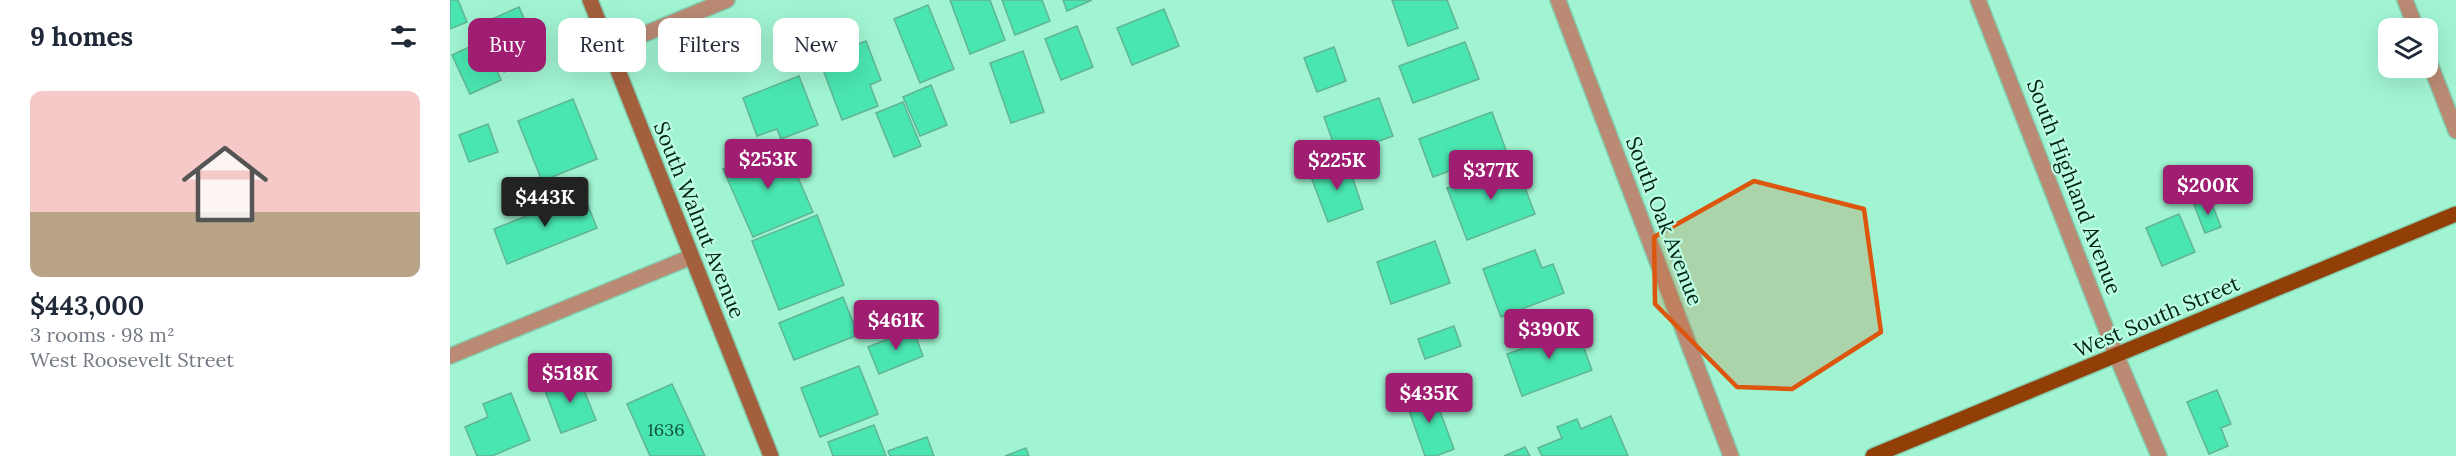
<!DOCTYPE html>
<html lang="en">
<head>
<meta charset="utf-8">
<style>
	:root { --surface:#fff; --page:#f2f2f3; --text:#1f2937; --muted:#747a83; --line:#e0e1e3; --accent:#9f1e71 }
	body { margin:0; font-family:Lora,serif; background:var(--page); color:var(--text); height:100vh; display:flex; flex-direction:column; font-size:22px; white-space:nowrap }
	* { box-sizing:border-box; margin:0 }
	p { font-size:20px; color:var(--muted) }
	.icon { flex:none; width:33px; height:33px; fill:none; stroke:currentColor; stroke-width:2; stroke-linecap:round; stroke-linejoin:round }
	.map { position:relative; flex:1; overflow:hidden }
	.details { display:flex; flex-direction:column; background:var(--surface); width:450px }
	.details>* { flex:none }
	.hud { position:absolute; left:18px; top:18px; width:570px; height:54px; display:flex; gap:12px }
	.fabs { position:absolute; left:1928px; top:18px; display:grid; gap:12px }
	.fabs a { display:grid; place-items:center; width:60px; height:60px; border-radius:12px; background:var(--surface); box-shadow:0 6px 24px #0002; font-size:30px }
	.price { position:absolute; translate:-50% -51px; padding:0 14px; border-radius:6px; background:var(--accent); color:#fff; font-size:20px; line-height:39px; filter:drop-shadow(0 2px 3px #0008) }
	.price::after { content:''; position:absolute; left:50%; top:36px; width:18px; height:14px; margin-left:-9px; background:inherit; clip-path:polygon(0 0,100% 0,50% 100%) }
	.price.selected { background:#222; color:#fff }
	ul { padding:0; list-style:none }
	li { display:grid; align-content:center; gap:12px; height:318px; padding:0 30px }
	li+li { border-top:2px solid var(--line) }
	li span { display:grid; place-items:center; height:186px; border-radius:12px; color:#555 }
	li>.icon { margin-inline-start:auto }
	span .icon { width:108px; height:108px; fill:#fffc; stroke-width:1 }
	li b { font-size:26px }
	h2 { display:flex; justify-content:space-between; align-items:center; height:72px; padding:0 30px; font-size:26px }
	.chip { padding:0 21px; border-radius:12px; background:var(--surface); box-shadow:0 6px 24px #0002; font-size:21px; line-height:54px }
	.chip.selected { background:var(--accent); color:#fff }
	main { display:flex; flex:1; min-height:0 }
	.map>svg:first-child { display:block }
	.building { fill:#4ae6b2; stroke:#61b494; stroke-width:1.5 }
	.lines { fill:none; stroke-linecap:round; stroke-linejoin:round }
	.street-casing { stroke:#84ceb0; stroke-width:18 }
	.secondary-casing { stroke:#84ceb0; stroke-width:18 }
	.primary-casing { stroke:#84ceb0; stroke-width:18 }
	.street { stroke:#ba8a74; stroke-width:15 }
	.secondary { stroke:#a4603d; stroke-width:15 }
	.primary { stroke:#923f07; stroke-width:15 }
	.marked { fill:#dc560d; fill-opacity:0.2; stroke:#dc560d; stroke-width:4.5; stroke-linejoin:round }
	.labels { text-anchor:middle; stroke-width:4.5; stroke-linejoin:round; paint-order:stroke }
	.number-label { font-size:18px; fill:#12543e }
	.street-label { font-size:21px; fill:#002317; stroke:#bdfee2 }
</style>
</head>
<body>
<main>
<section class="details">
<h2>9 homes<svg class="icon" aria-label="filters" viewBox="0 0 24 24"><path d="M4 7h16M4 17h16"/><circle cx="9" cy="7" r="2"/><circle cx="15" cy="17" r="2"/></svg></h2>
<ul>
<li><span style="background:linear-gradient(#f6c9c9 65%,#b9a48a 0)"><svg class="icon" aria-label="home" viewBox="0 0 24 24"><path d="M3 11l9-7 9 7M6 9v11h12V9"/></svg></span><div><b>$443,000</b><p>3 rooms · 98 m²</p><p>West Roosevelt Street</p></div></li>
</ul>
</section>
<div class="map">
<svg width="2006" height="456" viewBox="0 0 2006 456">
	<rect width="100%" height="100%" fill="#a1f4d2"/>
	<g class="building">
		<polygon points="0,0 8,0 17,22 0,29"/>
		<polygon points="500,0 540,0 555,40 520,54"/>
		<polygon points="552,0 592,0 600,21 565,35"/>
		<polygon points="613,0 642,0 617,11"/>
		<polygon points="942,0 997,0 1008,28 958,46"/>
		<polygon points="478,5 504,69 470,83 444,19"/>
		<polygon points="69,7 91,56 54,72 51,66 46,68 51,80 20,94 2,55 30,42 34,50 46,45 35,22"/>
		<polygon points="714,9 729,46 682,65 667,28"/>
		<polygon points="627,26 643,67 611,80 595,39"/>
		<polygon points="416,41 431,80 420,85 428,106 392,120 369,59"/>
		<polygon points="1015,42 1029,79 963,103 949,66"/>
		<polygon points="884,47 896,81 867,92 854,58"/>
		<polygon points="573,51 594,112 561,123 540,63"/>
		<polygon points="349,76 368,125 331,139 327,129 307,136 293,98"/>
		<polygon points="481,85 497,125 470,136 453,97"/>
		<polygon points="929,98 943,136 888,156 874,117"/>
		<polygon points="123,99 147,159 92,181 68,121"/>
		<polygon points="453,102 471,146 444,157 426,113"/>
		<polygon points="1042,112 1056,150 983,177 969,139"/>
		<polygon points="38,124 48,152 19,162 9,135"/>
		<polygon points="333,143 363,212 303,237 273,169"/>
		<polygon points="897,161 913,209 878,222 860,174"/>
		<polygon points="1065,162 1085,214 1017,240 997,188"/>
		<polygon points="133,193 147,228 57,264 44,229"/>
		<polygon points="1760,199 1771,227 1755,233 1744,205"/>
		<polygon points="1729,214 1745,252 1712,266 1696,228"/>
		<polygon points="367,215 394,285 329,310 302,241"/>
		<polygon points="985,241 1000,283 941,304 927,262"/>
		<polygon points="1085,250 1092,268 1103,264 1114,293 1051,317 1033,269"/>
		<polygon points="393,297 408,335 344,360 329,323"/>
		<polygon points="1004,326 1011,346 975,359 968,339"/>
		<polygon points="1126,327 1142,370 1072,396 1057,354 1077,347 1073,337 1098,328 1102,337"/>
		<polygon points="463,329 473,356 429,374 418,347"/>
		<polygon points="409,366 428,414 370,437 351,388"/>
		<polygon points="128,375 146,420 111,433 94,388"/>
		<polygon points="222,384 255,456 200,456 177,404"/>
		<polygon points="982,389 1004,449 986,456 975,456 955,399"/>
		<polygon points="1767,390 1781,424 1771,428 1778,446 1759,454 1737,402"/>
		<polygon points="61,393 80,440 42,456 27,456 15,427 38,417 33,404"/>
		<polygon points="1161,416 1178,456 1092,456 1088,448 1112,438 1107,427 1127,419 1131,429"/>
		<polygon points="424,425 436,456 383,456 378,442"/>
		<polygon points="477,437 484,456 440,456 438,451"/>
		<polygon points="1075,447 1080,456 1054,456"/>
		<polygon points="576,448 579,456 555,456"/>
	</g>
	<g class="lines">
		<defs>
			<g id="street">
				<polyline points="1108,0 1281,456"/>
				<polyline points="1528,0 1667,357 1709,456"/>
				<polyline points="1955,0 1966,28"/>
				<polyline points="158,49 277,0"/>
				<polyline points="1977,56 2006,131"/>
				<polyline points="0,356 241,257"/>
			</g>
			<polyline id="secondary" points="140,0 321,456"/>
			<polyline id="primary" points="1423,456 2006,214"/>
		</defs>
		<use href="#street" class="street-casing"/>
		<use href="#secondary" class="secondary-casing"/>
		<use href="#primary" class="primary-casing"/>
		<use href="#street" class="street"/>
		<use href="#secondary" class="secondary"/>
		<use href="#primary" class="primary"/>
	</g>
	<path class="marked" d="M 1304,181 L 1414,209 L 1431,332 L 1342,389 L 1287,387 L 1205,304 L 1204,237 Z"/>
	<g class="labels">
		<g class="number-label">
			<text x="216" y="436">1636</text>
		</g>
		<g class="street-label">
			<text transform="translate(1624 187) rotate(69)" y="7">South Highland Avenue</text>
			<text transform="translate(249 220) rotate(68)" y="7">South Walnut Avenue</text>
			<text transform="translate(1214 221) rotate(69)" y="7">South Oak Avenue</text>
			<text transform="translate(1707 317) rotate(-23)" y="7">West South Street</text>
		</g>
	</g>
</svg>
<div class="fabs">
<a><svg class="icon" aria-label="layers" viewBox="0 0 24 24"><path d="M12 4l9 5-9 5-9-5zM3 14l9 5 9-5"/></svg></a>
</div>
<b class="price" style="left:318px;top:190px">$253K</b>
<b class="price" style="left:887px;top:191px">$225K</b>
<b class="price" style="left:1041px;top:201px">$377K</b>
<b class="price" style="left:1758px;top:216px">$200K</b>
<b class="price selected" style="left:95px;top:228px">$443K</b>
<b class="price" style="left:446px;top:351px">$461K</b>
<b class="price" style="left:1099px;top:360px">$390K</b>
<b class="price" style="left:120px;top:404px">$518K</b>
<b class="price" style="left:979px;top:424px">$435K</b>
<div class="hud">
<a class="chip selected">Buy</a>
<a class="chip">Rent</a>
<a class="chip">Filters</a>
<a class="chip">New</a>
</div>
</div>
</main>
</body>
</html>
